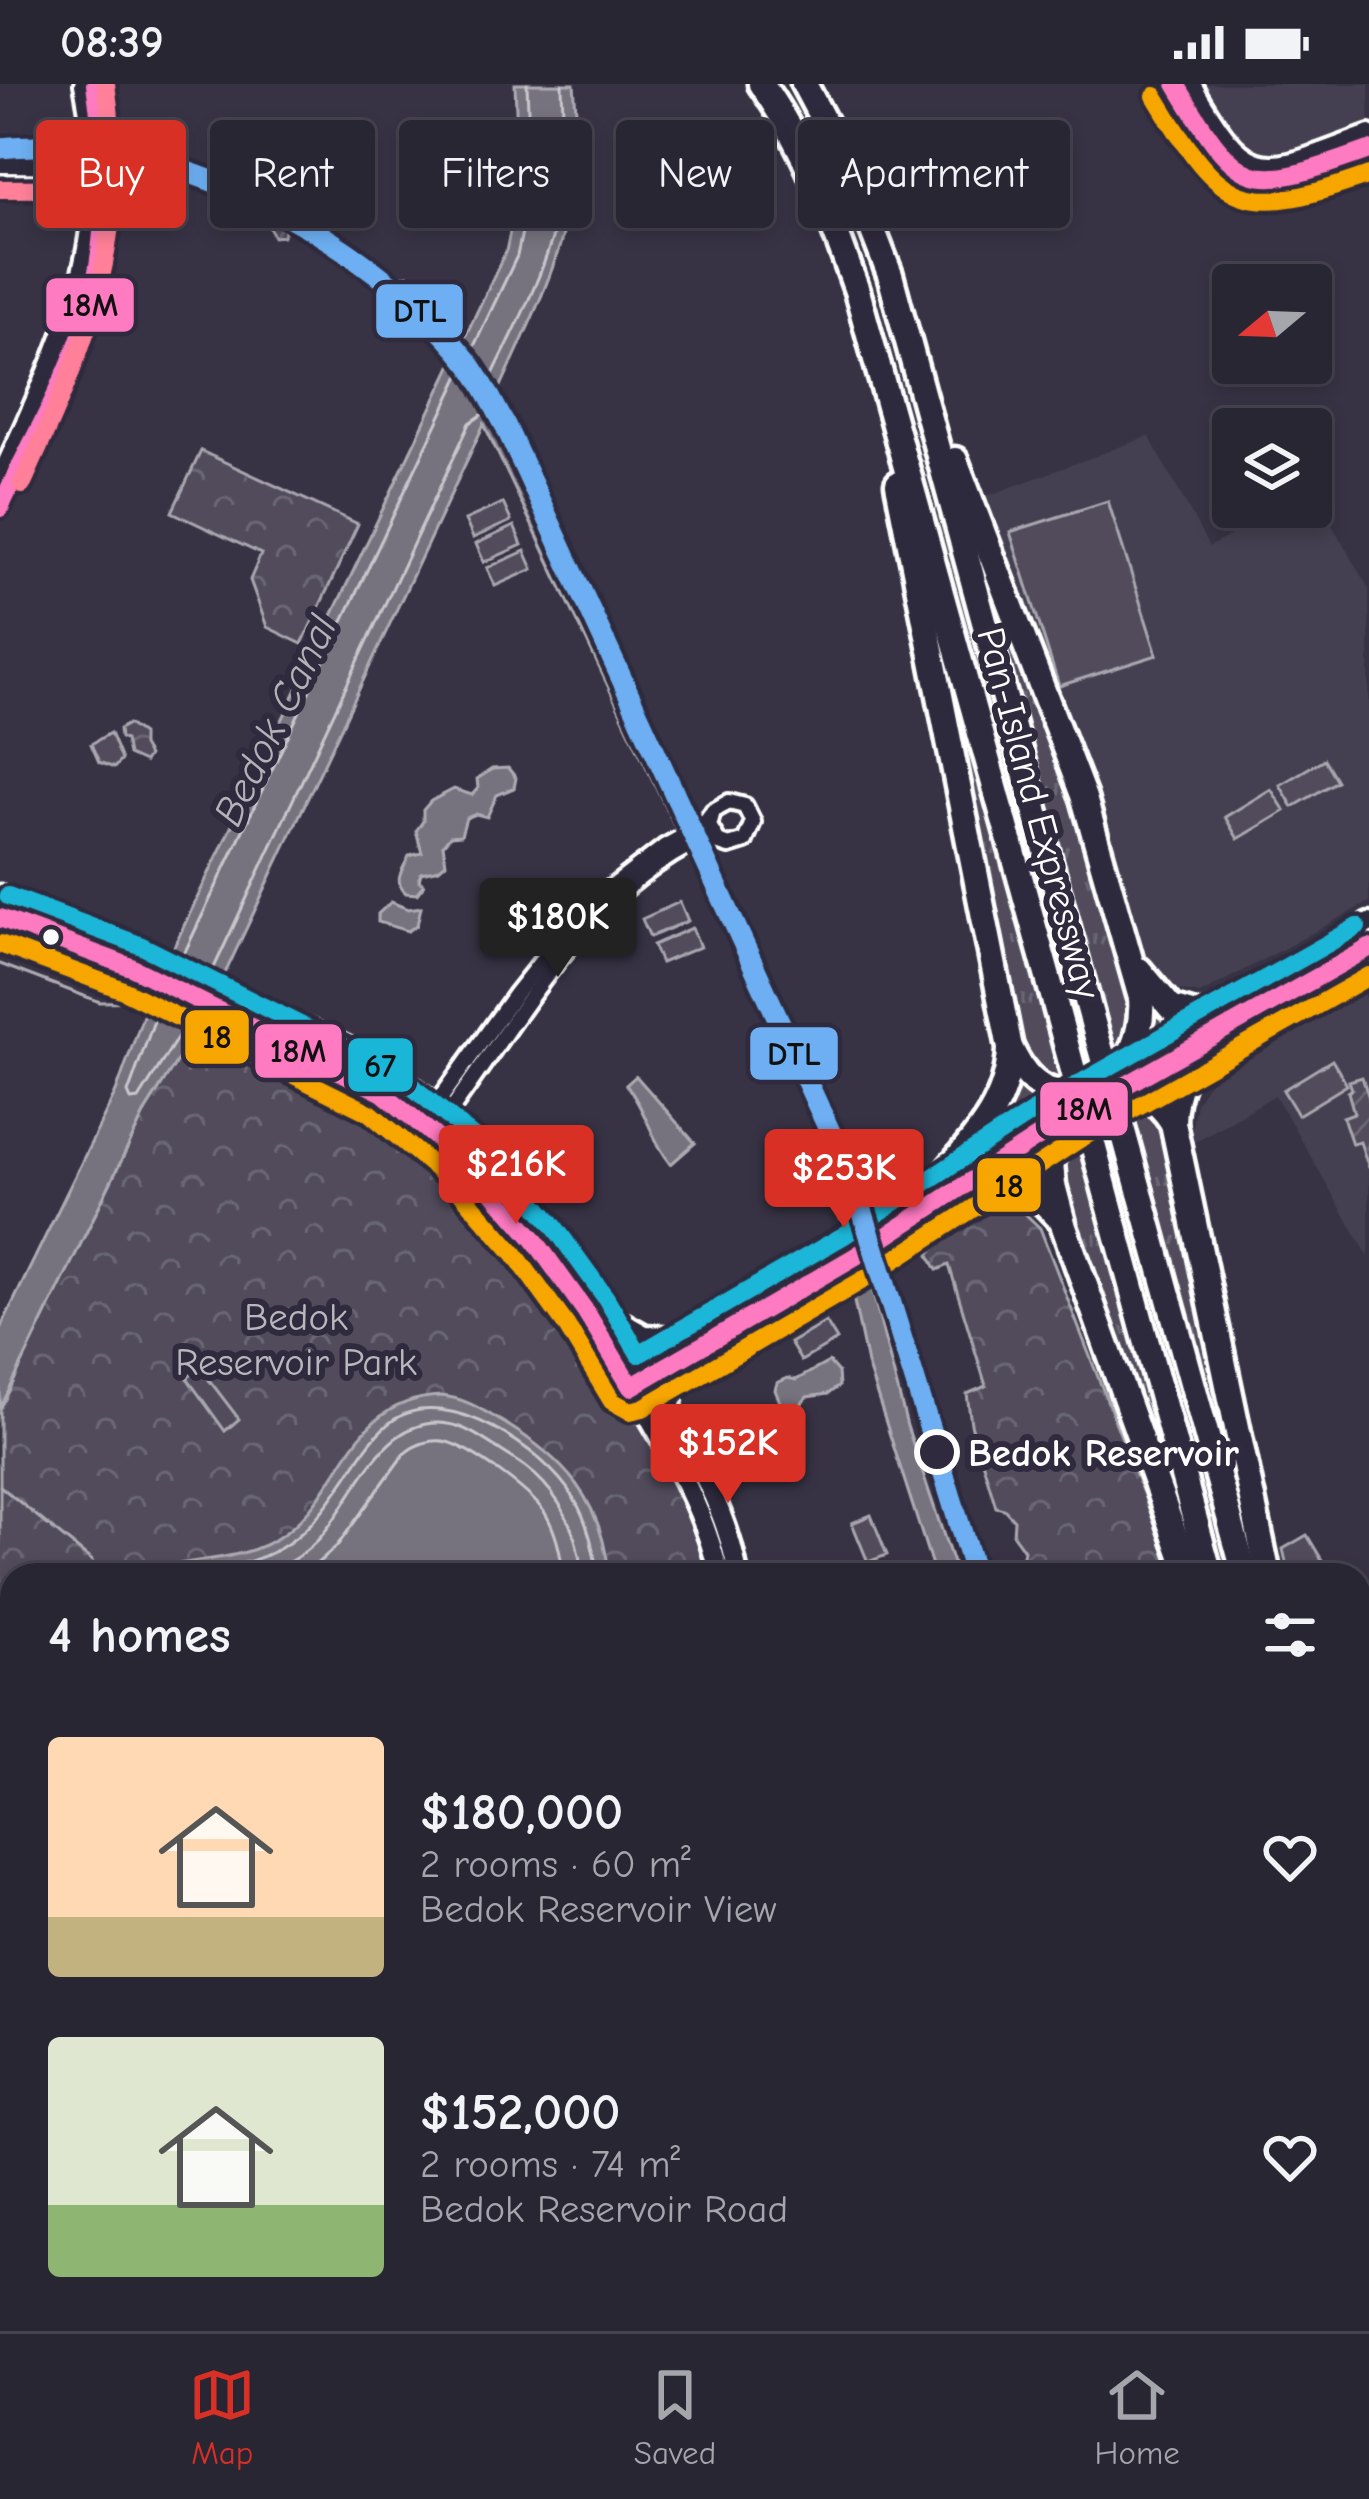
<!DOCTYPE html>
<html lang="en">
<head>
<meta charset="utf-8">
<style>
	:root { --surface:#292634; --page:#353240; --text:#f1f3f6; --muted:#a5a5ac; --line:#45434f; --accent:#d93025 }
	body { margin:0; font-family:"Comic Neue",sans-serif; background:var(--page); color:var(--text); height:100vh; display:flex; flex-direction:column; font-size:45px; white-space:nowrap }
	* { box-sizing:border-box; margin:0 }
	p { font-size:39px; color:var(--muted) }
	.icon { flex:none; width:66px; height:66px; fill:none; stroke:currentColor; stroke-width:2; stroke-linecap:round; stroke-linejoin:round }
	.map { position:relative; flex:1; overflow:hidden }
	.panel { position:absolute; left:0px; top:1479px; width:1371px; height:768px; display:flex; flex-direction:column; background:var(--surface); border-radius:36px 36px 0 0; box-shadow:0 6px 18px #0003,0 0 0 3px var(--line) }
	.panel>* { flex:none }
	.guide { position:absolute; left:36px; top:36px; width:1299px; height:108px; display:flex; gap:24px }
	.needle { width:78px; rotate:251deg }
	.tools { position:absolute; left:1212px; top:180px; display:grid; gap:24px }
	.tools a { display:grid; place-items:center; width:120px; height:120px; border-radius:12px; background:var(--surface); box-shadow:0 6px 18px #0003,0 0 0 3px var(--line); font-size:60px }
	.price { position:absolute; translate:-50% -102px; padding:0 27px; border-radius:12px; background:var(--accent); color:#fff; font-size:39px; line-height:78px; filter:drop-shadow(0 3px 6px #0008) }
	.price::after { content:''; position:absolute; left:50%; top:72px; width:36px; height:27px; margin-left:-18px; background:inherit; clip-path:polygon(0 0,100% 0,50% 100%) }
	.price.on { background:#222; color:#fff }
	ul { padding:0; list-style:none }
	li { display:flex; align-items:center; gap:36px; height:300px; padding:0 48px }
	li span { display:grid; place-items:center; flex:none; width:336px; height:240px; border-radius:12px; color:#555 }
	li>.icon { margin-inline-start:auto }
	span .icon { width:144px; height:144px; fill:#fffc; stroke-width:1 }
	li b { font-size:51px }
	h2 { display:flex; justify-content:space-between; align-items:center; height:144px; padding:0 48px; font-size:51px }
	.chip { padding:0 42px; border-radius:12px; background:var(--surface); box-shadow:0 6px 18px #0003,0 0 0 3px var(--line); font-size:42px; line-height:108px }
	.chip.on { background:var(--accent); color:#fff }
	.status { display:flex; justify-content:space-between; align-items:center; height:84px; padding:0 60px; background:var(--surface); direction:ltr }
	.status svg { height:33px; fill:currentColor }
	.tabs { display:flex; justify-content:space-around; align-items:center; height:168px; border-top:3px solid var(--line); background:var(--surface); font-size:33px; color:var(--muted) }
	.tabs a { display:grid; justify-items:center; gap:6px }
	.tabs .on { color:var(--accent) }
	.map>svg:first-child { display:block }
	.built { fill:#444051 }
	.grass { fill:url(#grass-tufts); stroke:#a8a6ae; stroke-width:3 }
	.forest { fill:url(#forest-crowns); stroke:#a8a6ae; stroke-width:3 }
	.garden { fill:url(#garden-furrows); stroke:#a8a6ae; stroke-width:3 }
	.pitch { fill:#514c5c; stroke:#a8a6ae; stroke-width:3 }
	.water { fill:#76737f; stroke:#adabb2; stroke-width:3 }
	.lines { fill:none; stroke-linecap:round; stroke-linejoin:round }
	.shore { stroke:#c8c7cc; stroke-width:3 }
	.stream { stroke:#adabb2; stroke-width:3 }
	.street-casing { stroke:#fff; stroke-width:22 }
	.secondary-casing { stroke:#fff; stroke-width:27 }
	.highway-casing { stroke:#fff; stroke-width:33 }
	.street { stroke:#2f2a3d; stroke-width:14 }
	.secondary { stroke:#2f2a3d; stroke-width:18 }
	.highway { stroke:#2f2a3d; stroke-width:24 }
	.highway-bridge-casing { stroke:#fff; stroke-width:33; stroke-linecap:butt }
	.highway-bridge { stroke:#2f2a3d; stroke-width:24 }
	.bus-1-casing { stroke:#2f2a3d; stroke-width:27 }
	.bus-2-casing { stroke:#2f2a3d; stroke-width:27 }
	.bus-3-casing { stroke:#2f2a3d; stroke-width:27 }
	.bus-4-casing { stroke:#2f2a3d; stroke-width:27 }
	.bus-1 { stroke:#fe7ac1; stroke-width:18 }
	.bus-2 { stroke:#f7a600; stroke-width:18 }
	.bus-3 { stroke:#1ab6d8; stroke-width:18 }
	.bus-4 { stroke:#ff8098; stroke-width:18 }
	.metro-1-casing { stroke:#2f2a3d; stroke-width:30 }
	.metro-1 { stroke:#6daff2; stroke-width:21 }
	.bus-dot { fill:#fff; stroke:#2f2a3d; stroke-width:4.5 }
	.stop-dot { fill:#2f2a3d; stroke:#fff; stroke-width:6 }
	.labels { text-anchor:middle; stroke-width:12; stroke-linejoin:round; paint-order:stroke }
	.street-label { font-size:39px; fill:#fff; stroke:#2f2a3d }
	.park-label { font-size:39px; fill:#b9b7be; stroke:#2f2a3d }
	.stop-label { font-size:39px; font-weight:bold; fill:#fff; stroke:#2f2a3d; text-anchor:start }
	.water-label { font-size:42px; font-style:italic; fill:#b4b2b9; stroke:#2f2a3d }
	.line-badge { stroke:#2f2a3d; stroke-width:4.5 }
	.pale-badge-label { font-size:33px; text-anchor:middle; font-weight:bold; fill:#111 }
</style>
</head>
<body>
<div class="status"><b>08:39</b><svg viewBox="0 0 49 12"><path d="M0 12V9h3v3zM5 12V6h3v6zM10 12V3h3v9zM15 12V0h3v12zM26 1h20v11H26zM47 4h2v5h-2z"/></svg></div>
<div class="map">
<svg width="1369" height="2247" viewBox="0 0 1369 2247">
	<defs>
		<pattern id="grass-tufts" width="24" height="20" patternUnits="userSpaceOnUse" patternTransform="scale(3)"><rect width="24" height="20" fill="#514c5c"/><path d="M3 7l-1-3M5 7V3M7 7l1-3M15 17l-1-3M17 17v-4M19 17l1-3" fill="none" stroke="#6b6774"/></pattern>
		<pattern id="forest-crowns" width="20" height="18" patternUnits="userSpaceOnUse" patternTransform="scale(3)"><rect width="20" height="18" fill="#514c5c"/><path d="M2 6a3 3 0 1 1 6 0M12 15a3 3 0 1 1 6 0" fill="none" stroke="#6b6774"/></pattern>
		<pattern id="garden-furrows" width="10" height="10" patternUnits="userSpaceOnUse" patternTransform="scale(3)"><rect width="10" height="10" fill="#514c5c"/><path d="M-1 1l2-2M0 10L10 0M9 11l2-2" fill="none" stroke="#6b6774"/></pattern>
	</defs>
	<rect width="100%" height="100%" fill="#373345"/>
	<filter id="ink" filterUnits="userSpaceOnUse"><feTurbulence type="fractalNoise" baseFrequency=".00833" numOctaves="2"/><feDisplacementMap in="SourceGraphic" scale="24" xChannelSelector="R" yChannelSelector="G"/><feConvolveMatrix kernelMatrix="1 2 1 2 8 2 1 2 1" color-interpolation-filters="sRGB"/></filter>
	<g filter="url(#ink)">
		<g class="built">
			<polygon points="1206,0 1369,0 1369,41 1285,71 1259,72 1239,55"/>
			<polygon points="1149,352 1209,463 1281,423 1311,423 1312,406 1369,505 1369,818 1200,910 1179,906 1162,892 1139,860 1081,674 982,414"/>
			<polygon points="1359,903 1369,921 1369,1173 1275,1011 1194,1058 1192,1045 1196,1018 1215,989"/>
			<polygon points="1189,2235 1312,2235 1319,2247 1173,2247"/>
		</g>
		<g class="grass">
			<polygon points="883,293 1074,994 1063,1011 950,1085 1009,991"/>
			<polygon points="946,354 1137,882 1202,933 1103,978"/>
			<polygon points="1211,953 1174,1017 1268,1491 1245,1491 1115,1020"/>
			<polygon points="1076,1041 1210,1491 1189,1491 1054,1126 981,1090"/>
		</g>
		<g class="forest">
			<polygon points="267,120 277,137 287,139 283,152 274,153 267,138 244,129 246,122 257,125"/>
			<polygon points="407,191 410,206 421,211 423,217 414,229 413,243 401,254 394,253 391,247 405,224 398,214 401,193"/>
			<polygon points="201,367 358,440 302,560 267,543 250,496 261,470 172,428"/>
			<polygon points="128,640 142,650 142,662 148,672 144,678 128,671 125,656 120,654 119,645"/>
			<polygon points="110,649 121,676 114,684 99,678 91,660"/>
			<path d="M 205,932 L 232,945 L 236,938 L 382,1014 L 495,1115 C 506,1152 534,1178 563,1202 L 680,1395 L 714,1491 L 12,1491 L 12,2235 L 723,2235 L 724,2247 L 0,2247 L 0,1325 L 146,1026 Z"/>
			<polygon points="990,1117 1018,1123 1040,1144 1175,1491 1025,1491 1021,1481 1024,1466 1013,1451 1014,1436 1004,1425 996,1423 971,1340 967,1310 986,1302 949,1181 937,1186 929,1171 961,1126"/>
			<polygon points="1307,1451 1331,1491 1289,1491 1283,1465"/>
			<polygon points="1359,1538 1369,1555 1369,1877 1359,1852"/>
			<polygon points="1359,1973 1369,1997 1369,2247 1353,2247 1346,2235 1359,2235"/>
		</g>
		<polygon class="garden" points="1362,993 1369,1014 1369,1084 1360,1058 1352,1060 1343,1033 1354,1029 1348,1008 1352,1005 1349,997"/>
		<g class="pitch">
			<polygon points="1108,417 1157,571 1059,602 1010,448"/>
			<polygon points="503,419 511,437 473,454 465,436"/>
			<polygon points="514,442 522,461 484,478 476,460"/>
			<polygon points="525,467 533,485 495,502 487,484"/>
			<polygon points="1324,675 1337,697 1293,723 1280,701"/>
			<polygon points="1271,705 1285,727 1238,755 1225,733"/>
			<polygon points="680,818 688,837 650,853 642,835"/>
			<polygon points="692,844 700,863 661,879 653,861"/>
			<polygon points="1332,976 1347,1001 1298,1031 1283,1006"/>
			<polygon points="826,1238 837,1256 801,1277 790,1259"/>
			<polygon points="200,1284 239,1335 225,1347 187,1294"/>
			<polygon points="871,1431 887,1471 868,1478 852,1439"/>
		</g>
		<g class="water">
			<path d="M 515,0 L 574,0 C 587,131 549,196 497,311 L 831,1027 L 846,1071 L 857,1123 L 840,1134 L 829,1080 L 813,1035 L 484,340 L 205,932 L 146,1026 L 0,1325 L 0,1245 L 116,1008 L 149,915 L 506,167 L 519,105 Z"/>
			<path d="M 508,684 L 516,694 L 514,704 L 497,711 L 487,733 L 476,730 L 466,734 L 461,751 L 450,752 L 443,761 L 446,779 L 439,785 L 421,789 L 419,796 L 424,801 L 417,810 L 406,809 C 392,797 403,786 409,772 L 422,769 L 416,747 L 423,737 L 423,726 L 431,717 L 454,705 L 472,711 L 478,704 L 477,695 L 492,685 Z"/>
			<polygon points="391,818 408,825 421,823 417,841 408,847 378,838 378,830"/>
			<path d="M 636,992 L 695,1059 L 671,1080 C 651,1056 646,1025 626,1001 Z"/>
			<polygon points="869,1194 907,1342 957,1491 935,1491 867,1280 851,1203"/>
			<polygon points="829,1278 838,1288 839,1302 828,1310 807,1313 794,1329 785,1330 775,1306 777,1299 788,1294 796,1296"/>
			<path d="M 441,1312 C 465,1314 481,1325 501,1337 C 564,1374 602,1416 609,1491 L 132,1491 C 180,1472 242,1482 285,1449 C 347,1402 348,1316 441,1312 Z"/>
			<polygon points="12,1764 12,1904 0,1881 0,1777"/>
			<polygon points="12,2068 12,2235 630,2235 630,2247 0,2247 0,2076"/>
		</g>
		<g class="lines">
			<g class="shore">
				<polyline points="182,874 517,172 531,105 527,0"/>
				<path d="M 212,888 L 470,339 L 489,326 L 486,305 C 512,249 545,192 558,131 C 567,88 563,44 562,0"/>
				<polyline points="163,912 128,1009 131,1016 139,1015 194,927"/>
				<path d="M 185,1491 C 273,1476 297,1468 348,1391 C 361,1371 375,1348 395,1335 C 448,1301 545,1366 573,1413 C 588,1437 594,1463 597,1491"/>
				<path d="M 262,1491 C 282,1483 301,1473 317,1457 C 354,1418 381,1329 448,1340 C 470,1343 495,1364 514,1375 C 556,1401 577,1442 582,1491"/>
				<path d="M 304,1491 L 337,1462 L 404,1370 C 415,1360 432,1354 447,1358 C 472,1365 530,1407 545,1429 C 556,1447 561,1469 563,1491"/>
			</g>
			<g class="stream">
				<polyline points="0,880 100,918 147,917"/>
				<polyline points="0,1402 92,1477"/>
			</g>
			<defs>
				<g id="street">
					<path d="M 1176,0 C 1243,115 1246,110 1369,66"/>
					<path d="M 1193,0 C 1254,106 1263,87 1369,49"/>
					<polyline points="0,70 97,69"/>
					<polyline points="0,81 103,82"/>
					<path d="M 0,391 C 62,252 114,158 82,0"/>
					<path d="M 0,424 C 29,358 72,292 90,221 C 108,149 108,72 95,0"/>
					<polyline points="423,1039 516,909 582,826 664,763 702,742 711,730"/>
					<path d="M 434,1049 C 514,945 579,812 704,754 L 729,762 L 745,757 L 753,738 L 745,722 L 729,718 L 713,727 L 709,742 L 718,757"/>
				</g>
				<g id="secondary">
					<path d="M 0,811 C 91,845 180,886 268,927 C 317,950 370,970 413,1003 C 513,1081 585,1184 648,1292 C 684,1354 726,1419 738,1491"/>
					<path d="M 0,834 L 131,883 L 353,992 C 478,1063 564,1187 635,1309 C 670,1369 704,1423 719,1491"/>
					<polyline points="1127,976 1369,839"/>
					<polyline points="1122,1003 1369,864"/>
					<polyline points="620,1237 645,1251 676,1253"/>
					<polyline points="631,1281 842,1156 1071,1007"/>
					<polyline points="641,1297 856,1172 1067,1035"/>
					<polyline points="670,1329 674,1300 690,1272"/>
					<polyline points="730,2235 731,2247"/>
					<polyline points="745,2235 746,2247"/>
				</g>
				<g id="highway">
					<path d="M 761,0 C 806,63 831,134 857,207 L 1052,908"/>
					<polyline points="804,0 850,87 890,191 1081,895"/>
					<path d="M 955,376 L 1084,714 L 1141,914 C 1144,953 1126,982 1104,1013 C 1057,1011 1033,1012 1011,965"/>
					<path d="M 898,400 L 1010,964 C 1009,1016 979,1050 947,1087"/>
					<polyline points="1139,886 1171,924 1202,933"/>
					<path d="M 1212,952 C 1188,976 1173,1006 1173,1039 L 1268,1491"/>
					<path d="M 1173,1039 C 1155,1011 1130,997 1096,993 L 1056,1055 L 1051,1079 L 1053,1101 L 1064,1143 L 1189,1491"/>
					<polyline points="981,1090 1032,1106 1056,1131"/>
					<polyline points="1140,1109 1245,1491"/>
					<polyline points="1109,1120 1210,1491"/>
					<polyline points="1359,1860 1369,1886"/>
					<polyline points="1359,1949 1369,1973"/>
				</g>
			</defs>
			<use href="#street" class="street-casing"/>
			<use href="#secondary" class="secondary-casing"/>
			<use href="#highway" class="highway-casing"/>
			<use href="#street" class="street"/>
			<use href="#secondary" class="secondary"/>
			<use href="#highway" class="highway"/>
			<defs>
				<g id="highway-bridge">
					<polyline points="1081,895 1140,1109"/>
					<polyline points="1052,908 1109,1120"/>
				</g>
			</defs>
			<use href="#highway-bridge" class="highway-bridge-casing"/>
			<use href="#highway-bridge" class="highway-bridge"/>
			<defs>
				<g id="bus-1">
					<path d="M 1176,0 C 1242,111 1249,109 1369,66"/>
					<path d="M 0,424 C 27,365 61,309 82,248 C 109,168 108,82 95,0"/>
					<polyline points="0,834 131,883 383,1009 469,1081 533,1154 586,1228 631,1303 856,1172 1066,1035 1369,864"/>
				</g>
				<g id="bus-2">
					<path d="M 1155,12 C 1223,126 1243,136 1369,91"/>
					<polyline points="0,860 121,905 370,1029 452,1098 514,1169 566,1241 612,1317 630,1327 643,1324 868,1193 1078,1056 1369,892"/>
				</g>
				<polyline id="bus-3" points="8,812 142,862 396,989 486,1064 551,1138 606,1214 639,1270 843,1152 1054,1014 1357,843"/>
				<g id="bus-4">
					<polyline points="0,105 113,104 127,90 127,60"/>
					<path d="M 22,401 C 88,254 130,165 106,0"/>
				</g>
			</defs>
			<use href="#bus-1" class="bus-1-casing"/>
			<use href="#bus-2" class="bus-2-casing"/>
			<use href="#bus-3" class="bus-3-casing"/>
			<use href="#bus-4" class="bus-4-casing"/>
			<use href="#bus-1" class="bus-1"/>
			<use href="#bus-2" class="bus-2"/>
			<use href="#bus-3" class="bus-3"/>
			<use href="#bus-4" class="bus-4"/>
			<defs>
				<path id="metro-1" d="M 0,64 C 165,46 366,151 468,278 C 483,297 493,320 505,341 L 854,1100 L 975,1491"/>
			</defs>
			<use href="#metro-1" class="metro-1-casing"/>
			<use href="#metro-1" class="metro-1"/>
		</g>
	</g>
	<circle class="bus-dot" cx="51" cy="853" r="10"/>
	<circle class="stop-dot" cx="937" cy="1368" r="20"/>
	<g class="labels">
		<g class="street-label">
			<text transform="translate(1040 729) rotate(75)" y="14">Pan-Island Expressway</text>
		</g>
		<g class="park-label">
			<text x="296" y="1246">Bedok<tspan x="296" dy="45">Reservoir Park</tspan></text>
		</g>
		<g class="stop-label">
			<text x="968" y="1382">Bedok Reservoir</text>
		</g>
		<g class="water-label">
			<text transform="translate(274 636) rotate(-64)" y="15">Bedok Canal</text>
		</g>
	</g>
	<g class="line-badge">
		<rect x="44" y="192" width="92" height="58" rx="12" fill="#fe7ac1"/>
		<rect x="374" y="198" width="91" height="58" rx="12" fill="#6daff2"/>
		<rect x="183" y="924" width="68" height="58" rx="12" fill="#f7a600"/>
		<rect x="253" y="938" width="91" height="58" rx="12" fill="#fe7ac1"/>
		<rect x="748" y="941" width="92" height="57" rx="12" fill="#6daff2"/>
		<rect x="346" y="952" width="69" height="58" rx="12" fill="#1ab6d8"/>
		<rect x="1038" y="996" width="92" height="58" rx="12" fill="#fe7ac1"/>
		<rect x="975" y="1072" width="68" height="58" rx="12" fill="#f7a600"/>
	</g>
	<g class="pale-badge-label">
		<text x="90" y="232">18M</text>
		<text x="420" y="238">DTL</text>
		<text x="217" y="964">18</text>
		<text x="298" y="978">18M</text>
		<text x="794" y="981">DTL</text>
		<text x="380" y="993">67</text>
		<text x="1084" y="1036">18M</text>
		<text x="1009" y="1113">18</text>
	</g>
</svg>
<div class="tools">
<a><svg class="needle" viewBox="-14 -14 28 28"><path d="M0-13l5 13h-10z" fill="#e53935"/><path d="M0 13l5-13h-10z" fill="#a5a5ac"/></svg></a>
<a><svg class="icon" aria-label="layers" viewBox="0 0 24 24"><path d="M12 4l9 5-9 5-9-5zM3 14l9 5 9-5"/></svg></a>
</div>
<b class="price on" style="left:558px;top:896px">$180K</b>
<b class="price" style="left:516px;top:1143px">$216K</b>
<b class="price" style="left:844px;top:1147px">$253K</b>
<b class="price" style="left:728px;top:1422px">$152K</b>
<div class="guide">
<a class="chip on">Buy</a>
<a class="chip">Rent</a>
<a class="chip">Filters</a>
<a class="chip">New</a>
<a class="chip">Apartment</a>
</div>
<section class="panel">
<h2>4 homes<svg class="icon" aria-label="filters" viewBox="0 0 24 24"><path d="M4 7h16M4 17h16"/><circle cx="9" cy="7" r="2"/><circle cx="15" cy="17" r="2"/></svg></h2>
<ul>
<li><span style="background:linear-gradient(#ffd9b3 75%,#c2b280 0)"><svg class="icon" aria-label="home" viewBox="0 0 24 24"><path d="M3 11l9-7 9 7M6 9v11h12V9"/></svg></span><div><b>$180,000</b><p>2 rooms · 60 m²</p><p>Bedok Reservoir View</p></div><svg class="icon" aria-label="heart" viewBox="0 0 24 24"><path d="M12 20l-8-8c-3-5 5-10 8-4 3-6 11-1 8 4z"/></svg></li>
<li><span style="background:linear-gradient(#dfe7d0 70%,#8fb573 0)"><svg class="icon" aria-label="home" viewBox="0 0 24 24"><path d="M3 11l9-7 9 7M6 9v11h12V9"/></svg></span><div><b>$152,000</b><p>2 rooms · 74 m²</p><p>Bedok Reservoir Road</p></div><svg class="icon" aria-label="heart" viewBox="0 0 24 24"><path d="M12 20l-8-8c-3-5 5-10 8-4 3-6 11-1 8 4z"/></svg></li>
</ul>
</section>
</div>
<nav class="tabs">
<a class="on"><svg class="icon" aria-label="map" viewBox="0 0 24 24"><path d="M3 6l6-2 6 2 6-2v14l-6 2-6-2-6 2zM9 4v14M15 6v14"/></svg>Map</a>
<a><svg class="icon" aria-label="saved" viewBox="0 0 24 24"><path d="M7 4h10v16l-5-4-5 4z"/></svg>Saved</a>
<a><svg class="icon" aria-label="home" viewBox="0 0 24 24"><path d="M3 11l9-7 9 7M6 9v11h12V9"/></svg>Home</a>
</nav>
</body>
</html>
